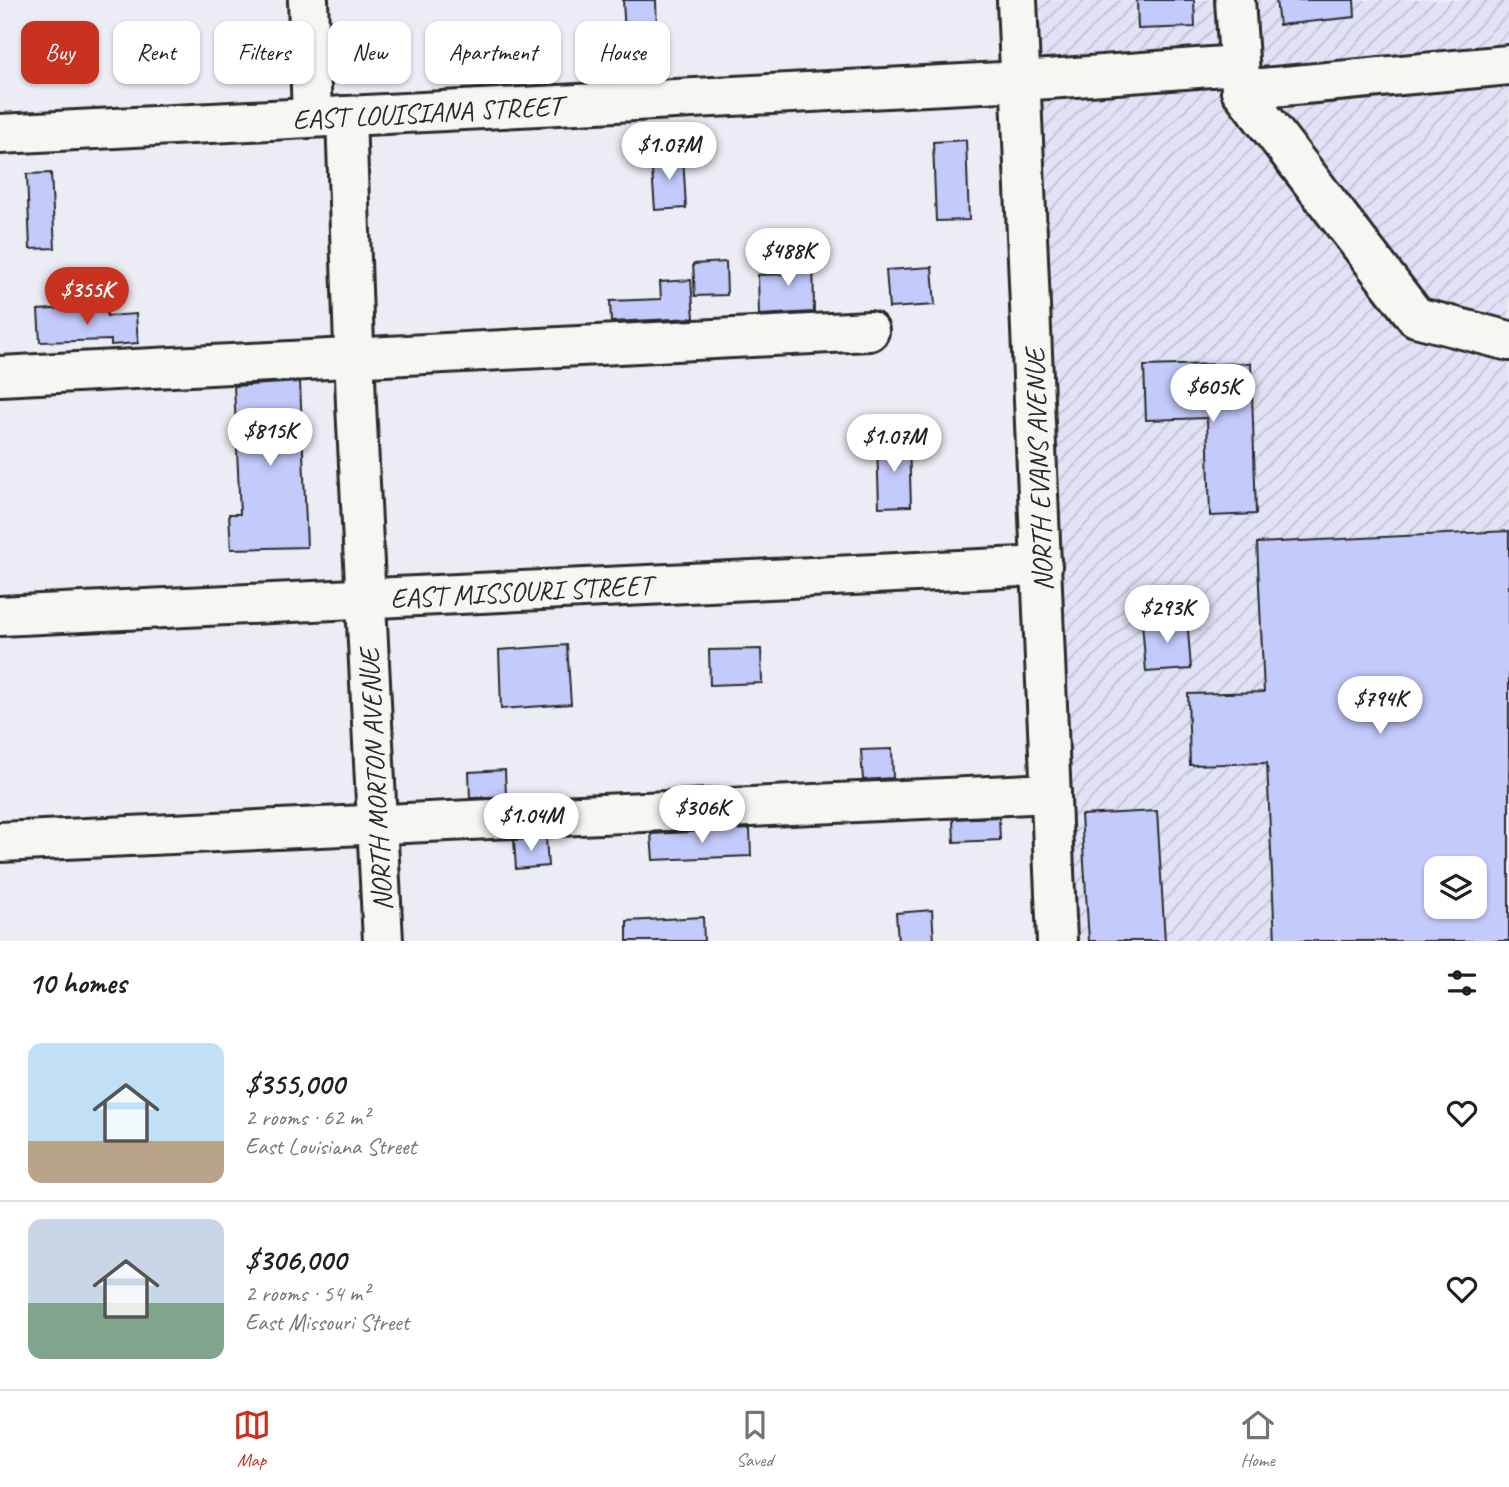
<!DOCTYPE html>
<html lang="en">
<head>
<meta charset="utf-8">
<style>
	:root { --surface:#fff; --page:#f6f6f6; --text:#202124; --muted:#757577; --line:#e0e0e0; --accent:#c8321e }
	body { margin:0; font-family:Caveat,sans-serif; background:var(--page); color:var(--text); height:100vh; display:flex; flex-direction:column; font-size:26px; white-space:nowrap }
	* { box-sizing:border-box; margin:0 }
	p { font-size:23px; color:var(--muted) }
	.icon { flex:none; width:38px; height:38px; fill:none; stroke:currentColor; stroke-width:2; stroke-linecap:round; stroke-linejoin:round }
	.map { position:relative; height:941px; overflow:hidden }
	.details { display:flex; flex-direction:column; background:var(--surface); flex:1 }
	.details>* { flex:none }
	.banner { position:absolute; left:21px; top:21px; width:700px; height:63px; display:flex; gap:14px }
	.controls { position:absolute; left:1424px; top:856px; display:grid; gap:14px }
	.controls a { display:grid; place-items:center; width:63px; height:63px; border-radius:14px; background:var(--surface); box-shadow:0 2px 5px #0004; font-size:35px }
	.price { position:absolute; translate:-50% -60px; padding:0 16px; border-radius:24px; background:#fff; color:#222; font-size:23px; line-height:46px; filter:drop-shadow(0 2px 4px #0008) }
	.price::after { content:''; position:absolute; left:50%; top:42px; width:21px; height:16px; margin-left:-10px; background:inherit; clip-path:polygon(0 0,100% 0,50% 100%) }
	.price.on { background:var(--accent); color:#fff }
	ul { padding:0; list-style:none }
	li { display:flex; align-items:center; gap:21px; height:175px; padding:0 28px }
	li+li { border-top:2px solid var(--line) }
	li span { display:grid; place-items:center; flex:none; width:196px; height:140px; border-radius:14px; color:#555 }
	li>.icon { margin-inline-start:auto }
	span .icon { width:84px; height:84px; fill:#fffc; stroke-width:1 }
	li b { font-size:30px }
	h2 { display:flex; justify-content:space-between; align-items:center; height:84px; padding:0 28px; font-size:30px }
	.tag { padding:0 24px; border-radius:14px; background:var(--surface); box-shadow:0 2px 5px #0004; font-size:24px; line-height:63px }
	.tag.on { background:var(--accent); color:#fff }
	.dock { display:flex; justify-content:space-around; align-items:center; height:98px; border-top:2px solid var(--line); background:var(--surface); font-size:19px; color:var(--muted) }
	.dock a { display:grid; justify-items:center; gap:4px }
	.dock .on { color:var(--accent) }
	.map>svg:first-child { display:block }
	.industrial { fill:url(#industrial-furrows); fill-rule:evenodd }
	.building { fill:#c3cafc; stroke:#2b2b2b; stroke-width:2; fill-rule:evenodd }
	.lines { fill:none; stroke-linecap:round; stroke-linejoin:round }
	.minor-casing { stroke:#2b2b2b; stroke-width:44 }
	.minor { stroke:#f6f6f2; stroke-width:38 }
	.labels { text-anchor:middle; stroke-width:5; stroke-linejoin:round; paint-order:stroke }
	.street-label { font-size:28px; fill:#2b2b2b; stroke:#f6f6f2 }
</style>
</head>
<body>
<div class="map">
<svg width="1509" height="941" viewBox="0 0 1509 941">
	<defs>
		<pattern id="industrial-furrows" width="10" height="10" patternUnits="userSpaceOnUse" patternTransform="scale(1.75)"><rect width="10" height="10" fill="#e0e2f6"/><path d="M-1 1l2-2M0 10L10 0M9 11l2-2" fill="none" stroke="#c0c2d3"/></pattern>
	</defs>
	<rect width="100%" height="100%" fill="#ecedf4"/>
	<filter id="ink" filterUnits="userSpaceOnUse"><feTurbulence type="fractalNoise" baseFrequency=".0143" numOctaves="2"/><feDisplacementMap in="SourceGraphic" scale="14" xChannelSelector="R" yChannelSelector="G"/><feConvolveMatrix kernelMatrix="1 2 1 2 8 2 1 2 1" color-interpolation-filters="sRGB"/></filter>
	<g filter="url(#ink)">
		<path class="industrial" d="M 1027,0 L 1509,0 L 1509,941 L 1065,941 ZM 1437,868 L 1475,868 L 1475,906 L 1437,906 Z"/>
		<g class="building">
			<polygon points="623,0 656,0 657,33 625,35"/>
			<polygon points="1137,0 1194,0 1195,27 1138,29"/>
			<polygon points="1276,0 1354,0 1355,17 1279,25"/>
			<polygon points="966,140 969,220 936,221 933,142"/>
			<polygon points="683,155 686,208 655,210 651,157"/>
			<polygon points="51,173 55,248 30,249 27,174"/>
			<polygon points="813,255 814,312 759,315 758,275 786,274 786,256"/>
			<polygon points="726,262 727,295 695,296 693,264"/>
			<polygon points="932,267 935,305 889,308 886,270"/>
			<polygon points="691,280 694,318 611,322 610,301 661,299 660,282"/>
			<polygon points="66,308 66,311 107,310 107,316 136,314 138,343 111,345 111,340 40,342 38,310"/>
			<polygon points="1251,363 1256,514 1210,516 1207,418 1146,420 1144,366"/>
			<polygon points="300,382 307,547 231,549 229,514 240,514 234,386"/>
			<polygon points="909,442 911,506 879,507 877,443"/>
			<path d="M 1509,531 L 1509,941 L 1275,941 L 1267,763 L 1190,765 L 1188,694 L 1264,692 L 1257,543 ZM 1437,868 L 1475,868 L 1475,906 L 1437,906 Z"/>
			<polygon points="1187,618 1191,669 1146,672 1142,622"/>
			<polygon points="567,645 571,704 501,709 499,650"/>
			<polygon points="761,649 762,683 710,685 709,650"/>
			<polygon points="892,749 893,778 863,780 861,750"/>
			<polygon points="505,770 506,796 470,798 469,772"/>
			<polygon points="1157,811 1165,941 1089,941 1081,815"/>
			<polygon points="999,817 1000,840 954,842 953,819"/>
			<polygon points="750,829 751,856 653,860 651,834"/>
			<polygon points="546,838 548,866 516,869 514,840"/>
			<polygon points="932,910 934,941 898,941 896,913"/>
			<polygon points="703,917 704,941 627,941 627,921"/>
		</g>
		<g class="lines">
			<defs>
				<g id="minor">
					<polyline points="308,0 312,117"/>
					<polyline points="1017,0 1057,941"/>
					<polyline points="1235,0 1241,90 1416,317 1509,341"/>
					<polyline points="1241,90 1509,65"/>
					<polyline points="346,116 356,404 383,941"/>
					<polyline points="0,134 1021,81 1238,65"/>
					<polyline points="0,376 869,331"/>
					<polyline points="0,616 1042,566"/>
					<polyline points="0,842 1051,793"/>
				</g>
			</defs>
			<use href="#minor" class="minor-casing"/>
			<use href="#minor" class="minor"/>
		</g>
	</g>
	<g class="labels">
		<g class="street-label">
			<text transform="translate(427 112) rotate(-3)" y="10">EAST LOUISIANA STREET</text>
			<text transform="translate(1038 470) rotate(-92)" y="10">NORTH EVANS AVENUE</text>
			<text transform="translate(521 591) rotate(-3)" y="10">EAST MISSOURI STREET</text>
			<text transform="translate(375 780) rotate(-93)" y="10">NORTH MORTON AVENUE</text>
		</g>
	</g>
</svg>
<div class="controls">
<a><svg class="icon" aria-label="layers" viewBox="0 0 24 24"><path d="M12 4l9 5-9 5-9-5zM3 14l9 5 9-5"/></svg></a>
</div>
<b class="price" style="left:669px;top:182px">$1.07M</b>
<b class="price" style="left:788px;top:288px">$488K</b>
<b class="price on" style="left:87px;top:327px">$355K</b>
<b class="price" style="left:1213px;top:424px">$605K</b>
<b class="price" style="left:270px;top:468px">$815K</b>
<b class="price" style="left:894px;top:474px">$1.07M</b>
<b class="price" style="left:1167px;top:645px">$293K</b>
<b class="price" style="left:1380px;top:736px">$794K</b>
<b class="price" style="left:702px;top:845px">$306K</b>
<b class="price" style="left:531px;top:853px">$1.04M</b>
<div class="banner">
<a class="tag on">Buy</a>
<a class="tag">Rent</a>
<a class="tag">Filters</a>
<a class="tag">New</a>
<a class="tag">Apartment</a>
<a class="tag">House</a>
</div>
</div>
<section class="details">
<h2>10 homes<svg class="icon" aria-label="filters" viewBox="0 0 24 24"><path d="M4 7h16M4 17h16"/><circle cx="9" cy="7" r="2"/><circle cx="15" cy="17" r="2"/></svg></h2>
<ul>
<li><span style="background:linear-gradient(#bfe0f5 70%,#b9a48a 0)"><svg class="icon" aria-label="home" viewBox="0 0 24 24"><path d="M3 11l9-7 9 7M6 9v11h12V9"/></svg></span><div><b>$355,000</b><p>2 rooms · 62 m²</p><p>East Louisiana Street</p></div><svg class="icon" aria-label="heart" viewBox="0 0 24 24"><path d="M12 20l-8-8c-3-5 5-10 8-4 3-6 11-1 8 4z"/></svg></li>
<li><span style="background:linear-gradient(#c9d6e8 60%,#7fa58c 0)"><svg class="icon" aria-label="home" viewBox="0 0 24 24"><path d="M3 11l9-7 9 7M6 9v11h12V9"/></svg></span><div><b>$306,000</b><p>2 rooms · 54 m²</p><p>East Missouri Street</p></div><svg class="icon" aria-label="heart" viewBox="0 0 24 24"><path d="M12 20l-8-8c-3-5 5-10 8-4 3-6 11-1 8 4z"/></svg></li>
</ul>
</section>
<nav class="dock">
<a class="on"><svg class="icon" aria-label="map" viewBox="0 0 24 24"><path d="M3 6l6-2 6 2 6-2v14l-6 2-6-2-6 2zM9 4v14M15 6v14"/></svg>Map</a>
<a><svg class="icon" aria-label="saved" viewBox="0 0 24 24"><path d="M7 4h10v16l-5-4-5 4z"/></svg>Saved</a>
<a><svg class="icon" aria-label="home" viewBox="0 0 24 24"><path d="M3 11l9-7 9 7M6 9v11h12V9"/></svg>Home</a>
</nav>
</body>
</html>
